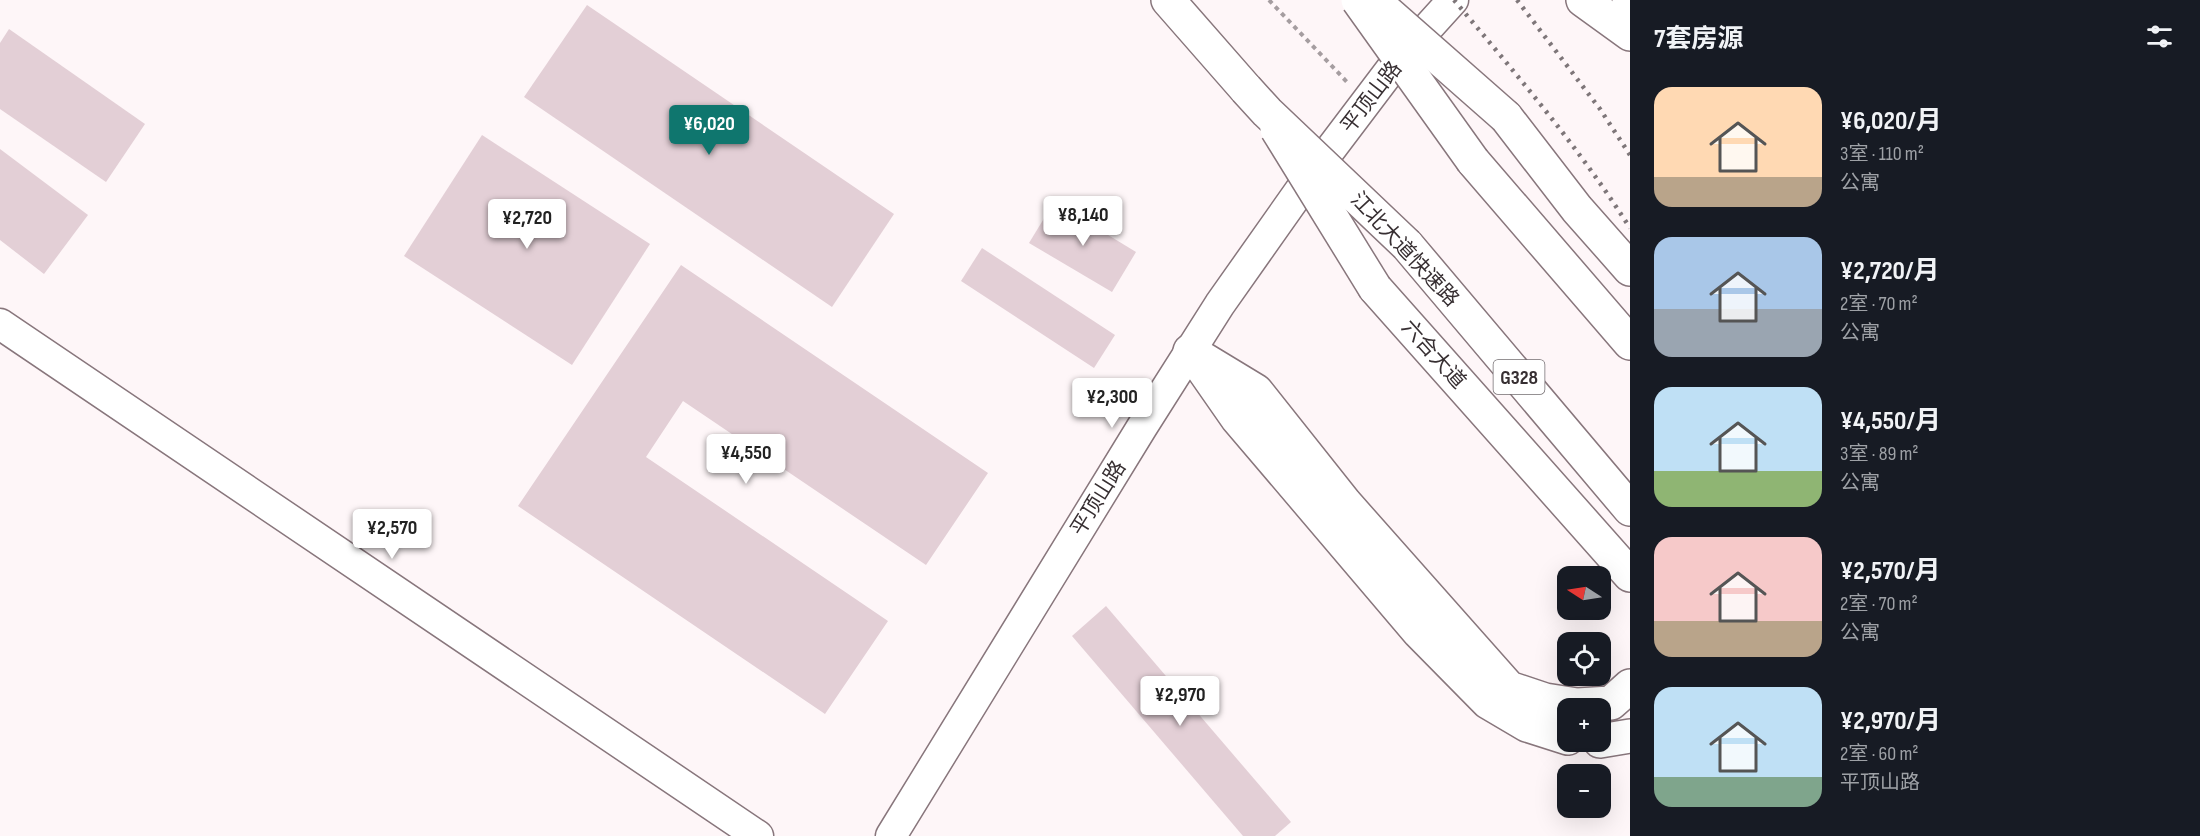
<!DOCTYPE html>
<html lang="zh">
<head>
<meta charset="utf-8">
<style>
	:root { --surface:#171b24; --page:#242831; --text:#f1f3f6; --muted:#9ea1a6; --accent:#0f766e }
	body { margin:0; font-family:"Sofia Sans Condensed","Noto Sans SC",sans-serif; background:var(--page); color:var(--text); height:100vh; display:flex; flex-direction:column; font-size:22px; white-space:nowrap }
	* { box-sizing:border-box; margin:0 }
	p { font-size:20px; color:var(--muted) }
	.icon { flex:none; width:33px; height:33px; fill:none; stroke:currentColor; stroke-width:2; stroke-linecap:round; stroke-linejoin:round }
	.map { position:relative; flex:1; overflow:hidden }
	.details { display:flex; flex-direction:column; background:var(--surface); width:570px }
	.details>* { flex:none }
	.needle { width:39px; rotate:282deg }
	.tools { position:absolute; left:1557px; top:566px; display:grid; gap:12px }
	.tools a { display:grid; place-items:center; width:54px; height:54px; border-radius:12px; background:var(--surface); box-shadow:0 6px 24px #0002; font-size:30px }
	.price { position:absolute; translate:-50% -51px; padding:0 14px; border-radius:6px; background:#fff; color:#222; font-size:20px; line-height:39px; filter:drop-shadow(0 2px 3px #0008) }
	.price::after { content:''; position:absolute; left:50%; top:36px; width:18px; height:14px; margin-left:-9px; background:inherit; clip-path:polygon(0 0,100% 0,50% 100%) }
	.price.selected { background:var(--accent); color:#fff }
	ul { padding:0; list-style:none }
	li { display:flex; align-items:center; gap:18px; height:150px; padding:0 24px }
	li span { display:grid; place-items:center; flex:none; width:168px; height:120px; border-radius:18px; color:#555 }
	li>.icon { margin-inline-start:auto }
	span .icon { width:72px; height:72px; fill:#fffc; stroke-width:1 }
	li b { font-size:26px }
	h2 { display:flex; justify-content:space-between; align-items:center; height:72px; padding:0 24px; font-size:26px }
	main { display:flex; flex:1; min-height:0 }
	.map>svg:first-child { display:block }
	.building { fill:#e3cfd6 }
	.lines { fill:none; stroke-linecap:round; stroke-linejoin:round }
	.minor-casing { stroke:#88767c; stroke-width:33 }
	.major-casing { stroke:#88767c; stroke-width:36 }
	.highway-casing { stroke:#88767c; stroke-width:36 }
	.path { stroke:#a59da0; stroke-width:4; stroke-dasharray:4.5 4.5; stroke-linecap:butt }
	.minor { stroke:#fff; stroke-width:30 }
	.major { stroke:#fff; stroke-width:33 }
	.highway { stroke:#fff; stroke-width:33 }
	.rail { stroke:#7e7679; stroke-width:4.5; stroke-dasharray:3 6; stroke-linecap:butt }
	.major-bridge-casing { stroke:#88767c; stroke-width:36; stroke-linecap:butt }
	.highway-bridge-casing { stroke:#88767c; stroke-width:36; stroke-linecap:butt }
	.major-bridge { stroke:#fff; stroke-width:33 }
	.highway-bridge { stroke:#fff; stroke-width:33 }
	.labels { text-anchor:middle; stroke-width:6; stroke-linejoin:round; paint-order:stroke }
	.shield { fill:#fff; stroke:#736d70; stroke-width:1.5 }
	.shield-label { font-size:20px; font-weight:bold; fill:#372f32 }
	.street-label { font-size:21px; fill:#372f32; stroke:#fff }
</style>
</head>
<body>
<main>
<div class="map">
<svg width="1630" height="836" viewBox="0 0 1630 836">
	<rect width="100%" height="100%" fill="#fef6f8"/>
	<g class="building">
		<polygon points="587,5 894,214 832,307 524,97"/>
		<polygon points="9,29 145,124 106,182 0,109 0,43"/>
		<polygon points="482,135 650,244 572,365 404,256"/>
		<polygon points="0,149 88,215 44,274 0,240"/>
		<polygon points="1054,202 1136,252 1112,292 1029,243"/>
		<polygon points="982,248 1115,335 1094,368 961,281"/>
		<polygon points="681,265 988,473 926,565 683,401 646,457 888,621 825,714 518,506"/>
		<polygon points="1106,606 1291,822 1275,836 1243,836 1072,636"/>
	</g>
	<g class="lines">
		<defs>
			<g id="minor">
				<polyline points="0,324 758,836"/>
				<polyline points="891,836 1142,427 1220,304 1311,175 1395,64 1453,0"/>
			</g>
			<g id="major">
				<polyline points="1583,0 1630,34"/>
				<polyline points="1629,0 1630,1"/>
				<polyline points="1506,117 1577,209 1630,269"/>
				<polyline points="1375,288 1630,575"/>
				<polyline points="1190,351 1256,391 1345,503 1509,688 1545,700 1577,705 1611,703 1630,686"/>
				<polyline points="1198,362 1237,418 1419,632 1488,702 1527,725 1568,738"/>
				<polyline points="1600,741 1630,736"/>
			</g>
			<g id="highway">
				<polyline points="1168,0 1246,89"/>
				<polyline points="1473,161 1630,343"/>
				<polyline points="1407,245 1630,509"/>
			</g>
		</defs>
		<use href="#minor" class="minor-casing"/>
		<use href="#major" class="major-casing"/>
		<use href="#highway" class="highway-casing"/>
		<polyline class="path" points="1269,0 1347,82"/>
		<use href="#minor" class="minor"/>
		<use href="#major" class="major"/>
		<use href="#highway" class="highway"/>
		<g class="rail">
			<path d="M 1454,0 C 1516,74 1578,146 1630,228"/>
			<polyline points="1517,0 1600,109 1630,155"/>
		</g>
		<defs>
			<g id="major-bridge">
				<polyline points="1373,0 1506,117"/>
				<polyline points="1277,129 1375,288"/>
			</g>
			<g id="highway-bridge">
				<polyline points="1358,0 1473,161"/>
				<polyline points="1246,89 1267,112 1407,245"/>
			</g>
		</defs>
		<use href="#major-bridge" class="major-bridge-casing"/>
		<use href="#highway-bridge" class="highway-bridge-casing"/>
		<use href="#major-bridge" class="major-bridge"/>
		<use href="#highway-bridge" class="highway-bridge"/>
	</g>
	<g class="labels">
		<rect class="shield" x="1493.5" y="360" width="51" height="34" rx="4.5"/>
		<g class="shield-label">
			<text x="1519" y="384">G328</text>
		</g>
		<g class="street-label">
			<text transform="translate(1371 97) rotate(-52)" y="7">平顶山路</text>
			<text transform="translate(1405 249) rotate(47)" y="7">江北大道快速路</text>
			<text transform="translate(1434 354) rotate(48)" y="7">六合大道</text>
			<text transform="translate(1098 498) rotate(-58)" y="7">平顶山路</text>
		</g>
	</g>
</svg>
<div class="tools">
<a><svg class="needle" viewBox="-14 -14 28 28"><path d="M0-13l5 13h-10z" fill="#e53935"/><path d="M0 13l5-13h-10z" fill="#9ea1a6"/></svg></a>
<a><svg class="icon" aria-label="locate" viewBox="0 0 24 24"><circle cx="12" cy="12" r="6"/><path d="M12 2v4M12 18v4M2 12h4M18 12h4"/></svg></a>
<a>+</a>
<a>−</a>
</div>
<b class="price selected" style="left:709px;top:156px">¥6,020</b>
<b class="price" style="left:1083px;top:247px">¥8,140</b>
<b class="price" style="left:527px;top:250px">¥2,720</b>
<b class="price" style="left:1112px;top:429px">¥2,300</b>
<b class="price" style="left:746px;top:485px">¥4,550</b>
<b class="price" style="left:392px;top:560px">¥2,570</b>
<b class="price" style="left:1180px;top:727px">¥2,970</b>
</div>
<section class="details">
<h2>7套房源<svg class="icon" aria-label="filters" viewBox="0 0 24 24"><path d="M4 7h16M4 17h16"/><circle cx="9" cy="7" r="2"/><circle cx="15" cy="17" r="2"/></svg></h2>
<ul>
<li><span style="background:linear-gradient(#ffd9b3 75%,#b9a48a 0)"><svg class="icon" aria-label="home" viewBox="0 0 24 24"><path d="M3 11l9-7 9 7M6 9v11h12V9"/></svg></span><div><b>¥6,020/月</b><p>3室 · 110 m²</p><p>公寓</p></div></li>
<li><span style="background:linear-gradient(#a9c7e8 60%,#9aa5b1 0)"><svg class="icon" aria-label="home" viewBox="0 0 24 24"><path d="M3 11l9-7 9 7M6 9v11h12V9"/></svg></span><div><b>¥2,720/月</b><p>2室 · 70 m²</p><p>公寓</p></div></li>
<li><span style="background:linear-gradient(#bfe0f5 70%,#8fb573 0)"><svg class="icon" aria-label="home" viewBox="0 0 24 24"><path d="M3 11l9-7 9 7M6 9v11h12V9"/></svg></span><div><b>¥4,550/月</b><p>3室 · 89 m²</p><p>公寓</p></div></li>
<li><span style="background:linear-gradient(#f6c9c9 70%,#b9a48a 0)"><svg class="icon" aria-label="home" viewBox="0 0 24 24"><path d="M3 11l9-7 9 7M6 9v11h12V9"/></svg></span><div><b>¥2,570/月</b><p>2室 · 70 m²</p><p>公寓</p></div></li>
<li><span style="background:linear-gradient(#bfe0f5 75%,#7fa58c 0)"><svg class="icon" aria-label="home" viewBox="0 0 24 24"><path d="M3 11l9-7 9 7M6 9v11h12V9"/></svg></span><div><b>¥2,970/月</b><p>2室 · 60 m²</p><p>平顶山路</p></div></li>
</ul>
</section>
</main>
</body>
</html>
